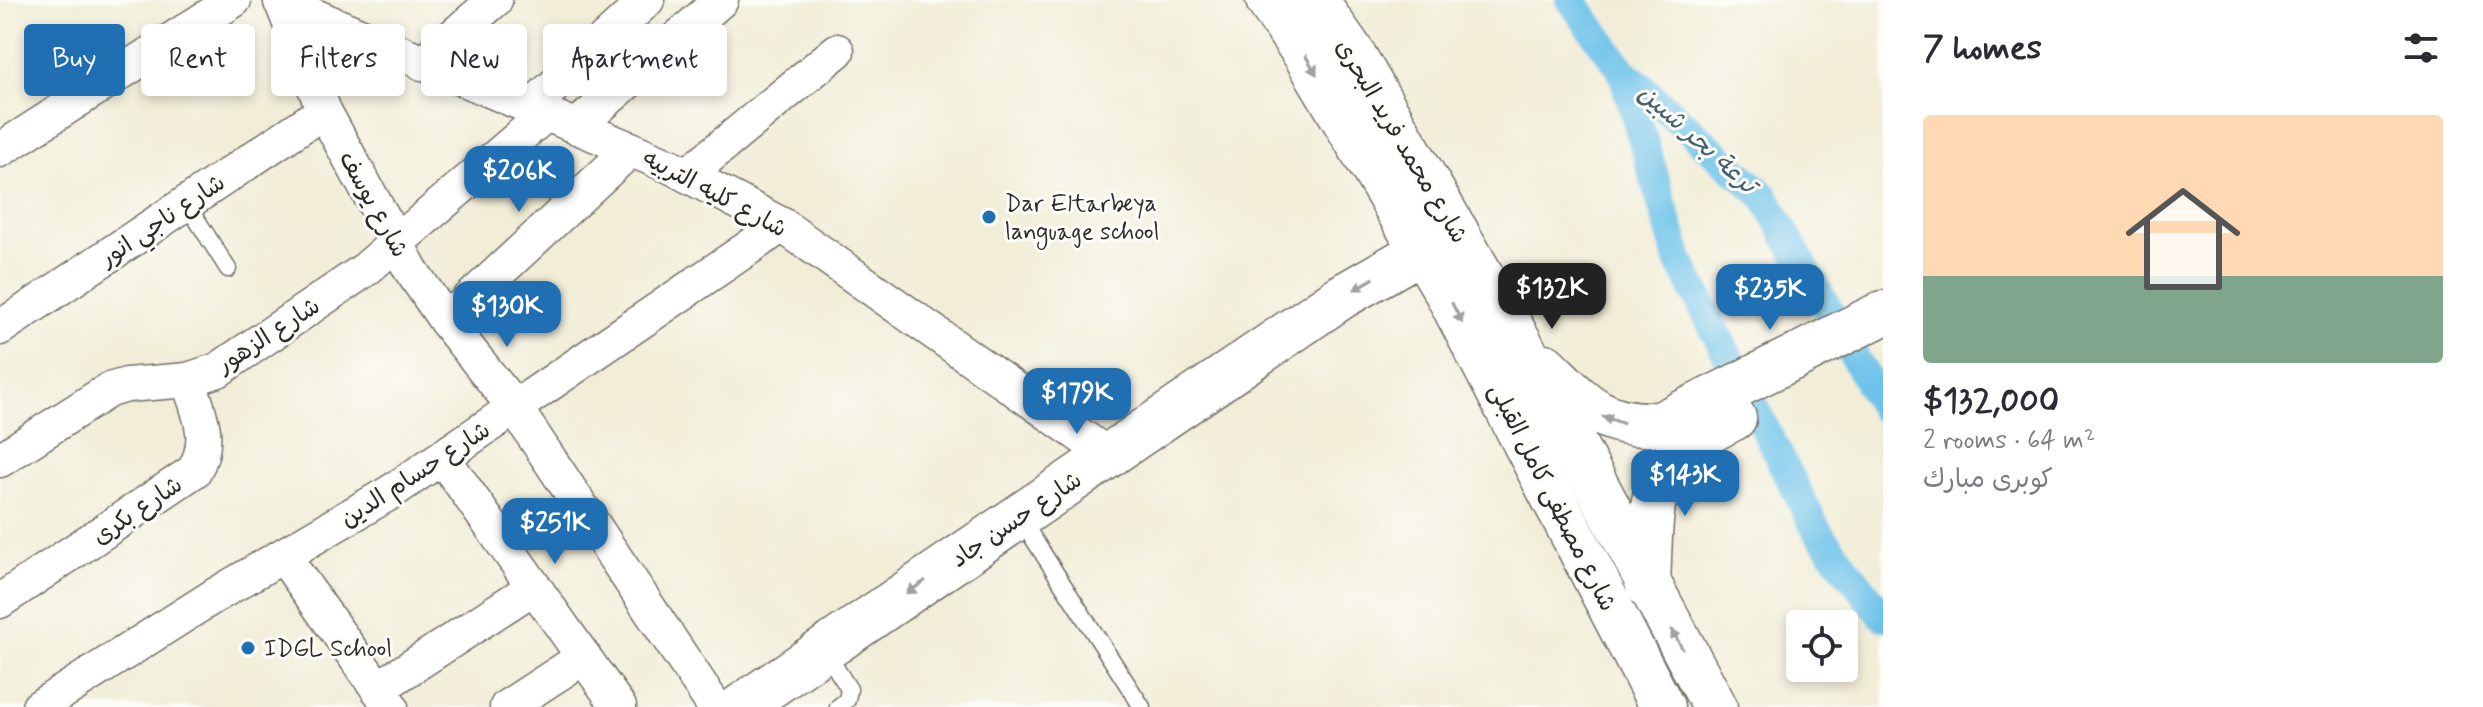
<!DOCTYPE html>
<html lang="en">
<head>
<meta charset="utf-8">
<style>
	:root { --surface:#fff; --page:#f2f2f3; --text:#2b2b33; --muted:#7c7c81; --line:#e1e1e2; --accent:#1f6fb2 }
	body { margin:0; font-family:Mynerve,"Playpen Sans Arabic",sans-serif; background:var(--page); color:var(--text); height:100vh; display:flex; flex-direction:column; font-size:30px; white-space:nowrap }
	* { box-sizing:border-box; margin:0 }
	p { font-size:26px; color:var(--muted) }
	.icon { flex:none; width:44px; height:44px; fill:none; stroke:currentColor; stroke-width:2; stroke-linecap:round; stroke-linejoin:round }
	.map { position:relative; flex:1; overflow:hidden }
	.sheet { display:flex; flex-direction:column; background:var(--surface); width:600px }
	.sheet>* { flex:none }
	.banner { position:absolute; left:24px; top:24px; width:760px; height:72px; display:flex; gap:16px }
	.fabs { position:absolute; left:1786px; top:610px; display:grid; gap:16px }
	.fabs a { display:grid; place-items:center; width:72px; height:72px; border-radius:8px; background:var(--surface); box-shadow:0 4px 12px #0003; font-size:40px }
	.price { position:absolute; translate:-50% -68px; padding:0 18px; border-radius:16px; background:var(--accent); color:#fff; font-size:26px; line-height:52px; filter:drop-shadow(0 2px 4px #0008) }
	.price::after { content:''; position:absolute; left:50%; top:48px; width:24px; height:18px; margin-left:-12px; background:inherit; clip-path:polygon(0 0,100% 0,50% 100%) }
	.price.current { background:#222; color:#fff }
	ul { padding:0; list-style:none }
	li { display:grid; align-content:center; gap:16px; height:424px; padding:0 40px }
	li+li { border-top:2px solid var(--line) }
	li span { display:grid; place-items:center; height:248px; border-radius:8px; color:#555 }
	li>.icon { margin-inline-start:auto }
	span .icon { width:144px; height:144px; fill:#fffc; stroke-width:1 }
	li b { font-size:34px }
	h2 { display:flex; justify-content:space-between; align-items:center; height:96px; padding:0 40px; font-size:34px }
	.chip { padding:0 28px; border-radius:8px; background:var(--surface); box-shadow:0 4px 12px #0003; font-size:28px; line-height:72px }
	.chip.current { background:var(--accent); color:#fff }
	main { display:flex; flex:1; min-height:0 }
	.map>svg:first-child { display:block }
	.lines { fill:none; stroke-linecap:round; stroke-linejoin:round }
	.canal { stroke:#6dc2ea; stroke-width:30 }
	.lane-casing { stroke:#706f67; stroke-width:19 }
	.street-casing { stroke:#706f67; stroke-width:37 }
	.secondary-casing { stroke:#706f67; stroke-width:47 }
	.lane { stroke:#fff; stroke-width:16 }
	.street { stroke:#fff; stroke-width:34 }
	.secondary { stroke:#fff; stroke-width:44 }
	.oneway { fill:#a0a0a0 }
	.poi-dot { fill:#1f6fb2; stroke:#fdfcf7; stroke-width:3 }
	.labels { text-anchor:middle; stroke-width:6; stroke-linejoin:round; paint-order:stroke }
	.street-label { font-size:24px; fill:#2b2b2b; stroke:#fdfcf7 }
	.poi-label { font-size:24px; fill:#2b2b2b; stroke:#fdfcf7; text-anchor:start }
	.water-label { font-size:26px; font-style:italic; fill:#42606e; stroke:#fdfcf7 }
</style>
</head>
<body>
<main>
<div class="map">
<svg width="1883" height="707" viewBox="0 0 1883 707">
	<rect width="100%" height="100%" fill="#fdfcf7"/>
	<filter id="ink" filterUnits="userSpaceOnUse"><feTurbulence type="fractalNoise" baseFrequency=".0125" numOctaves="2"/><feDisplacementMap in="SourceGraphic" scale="16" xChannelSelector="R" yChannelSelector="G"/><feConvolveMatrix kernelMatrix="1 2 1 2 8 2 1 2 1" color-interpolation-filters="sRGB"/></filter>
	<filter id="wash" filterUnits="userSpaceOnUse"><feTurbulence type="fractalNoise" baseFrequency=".006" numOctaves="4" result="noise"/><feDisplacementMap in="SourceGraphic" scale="32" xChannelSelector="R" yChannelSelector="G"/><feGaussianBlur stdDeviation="1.8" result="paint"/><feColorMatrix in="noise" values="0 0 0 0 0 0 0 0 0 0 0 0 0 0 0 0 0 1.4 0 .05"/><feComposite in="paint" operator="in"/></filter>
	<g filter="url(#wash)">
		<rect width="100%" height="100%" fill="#f1edd7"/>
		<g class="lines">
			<g class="canal">
				<polyline points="1571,0 1622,70 1765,197 1883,408"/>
				<polyline points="1622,70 1679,260 1817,531 1883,616"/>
			</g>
		</g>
	</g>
	<g filter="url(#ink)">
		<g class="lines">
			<defs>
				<g id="lane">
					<polyline points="187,204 228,269"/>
					<polyline points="1020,518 1142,707"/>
					<polyline points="825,651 849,689 847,700 838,707"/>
				</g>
				<g id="street">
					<polyline points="281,0 324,111 411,270 446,321 515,408 715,707"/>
					<polyline points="281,2 670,166 782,225 1108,455"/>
					<polyline points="422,63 495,0"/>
					<polyline points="530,108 647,0"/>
					<polyline points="576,127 721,0"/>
					<polyline points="0,150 234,0"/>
					<polyline points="687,175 837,51"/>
					<polyline points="446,321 631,149"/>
					<polyline points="0,328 324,111"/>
					<polyline points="443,458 619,707"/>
					<polyline points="0,460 109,390 127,385 188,380 218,370 366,269 546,114"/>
					<polyline points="284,557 391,707"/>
					<path d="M 0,601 L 194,471 C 213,439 199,413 188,380"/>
					<polyline points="379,688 534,587"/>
					<polyline points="39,707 214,596 391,492 782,225"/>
					<polyline points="507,707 584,657"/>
				</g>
				<g id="secondary">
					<polyline points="1268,0 1305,54 1446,291 1662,707"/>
					<polyline points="1315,0 1353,54 1518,339 1715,707"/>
					<path d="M 1545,366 C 1584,404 1602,427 1660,424 L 1883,313"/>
					<path d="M 1648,586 C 1652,496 1644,462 1734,418"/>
					<polyline points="740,707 1341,297 1456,231"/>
				</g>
			</defs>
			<use href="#lane" class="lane-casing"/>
			<use href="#street" class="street-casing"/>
			<use href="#secondary" class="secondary-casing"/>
			<use href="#lane" class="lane"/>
			<use href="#street" class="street"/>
			<use href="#secondary" class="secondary"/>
		</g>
		<defs><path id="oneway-solid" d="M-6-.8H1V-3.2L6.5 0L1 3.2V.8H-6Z" transform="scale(2)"/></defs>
		<g class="oneway">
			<use href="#oneway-solid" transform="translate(1311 65) rotate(60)"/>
			<use href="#oneway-solid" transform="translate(1364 284) rotate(150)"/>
			<use href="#oneway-solid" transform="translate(1457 313) rotate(63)"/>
			<use href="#oneway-solid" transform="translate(1613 420) rotate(-161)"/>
			<use href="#oneway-solid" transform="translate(916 587) rotate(146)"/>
			<use href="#oneway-solid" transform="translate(1677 639) rotate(-119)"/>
		</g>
	</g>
	<g class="poi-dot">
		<circle cx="989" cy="217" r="8"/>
		<circle cx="248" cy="648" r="8"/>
	</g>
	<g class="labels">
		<g class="street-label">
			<text transform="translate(1402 141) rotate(59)" y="8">شارع محمد فريد البحرى</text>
			<text transform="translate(715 193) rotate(28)" y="8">شارع كليه التربيه</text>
			<text transform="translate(374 204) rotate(61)" y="8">شارع يوسف</text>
			<text transform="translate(162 220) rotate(-34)" y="8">شارع ناجي انور</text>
			<text transform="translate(268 335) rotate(-33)" y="8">شارع الزهور</text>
			<text transform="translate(415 474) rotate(-33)" y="8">شارع حسام الدين</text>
			<text transform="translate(1553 497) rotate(63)" y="8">شارع مصطفى كامل القبلى</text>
			<text transform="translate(137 510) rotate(-34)" y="8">شارع بكرى</text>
			<text transform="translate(1016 519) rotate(-34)" y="8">شارع حسن جاد</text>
		</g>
		<g class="poi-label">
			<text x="1005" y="211">Dar Eltarbeya<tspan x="1005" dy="28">language school</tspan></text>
			<text x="264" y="656">IDGL School</text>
		</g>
		<g class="water-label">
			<text transform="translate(1698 138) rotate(42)" y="9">ترعة بحر شبين</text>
		</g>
	</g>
</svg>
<div class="fabs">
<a><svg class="icon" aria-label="locate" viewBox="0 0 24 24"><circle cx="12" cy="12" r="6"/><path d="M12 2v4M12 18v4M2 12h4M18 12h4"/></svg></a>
</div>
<b class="price" style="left:519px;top:214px">$206K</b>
<b class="price current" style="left:1552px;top:331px">$132K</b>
<b class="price" style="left:1770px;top:332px">$235K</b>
<b class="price" style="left:507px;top:349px">$130K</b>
<b class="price" style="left:1077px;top:436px">$179K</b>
<b class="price" style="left:1685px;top:518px">$143K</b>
<b class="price" style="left:555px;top:566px">$251K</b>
<div class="banner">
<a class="chip current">Buy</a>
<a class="chip">Rent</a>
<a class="chip">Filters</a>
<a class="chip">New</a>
<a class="chip">Apartment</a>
</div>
</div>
<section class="sheet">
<h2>7 homes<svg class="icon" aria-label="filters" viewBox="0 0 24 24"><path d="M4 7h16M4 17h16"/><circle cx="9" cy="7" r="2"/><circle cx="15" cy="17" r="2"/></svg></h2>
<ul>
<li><span style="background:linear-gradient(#ffd9b3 65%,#7fa58c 0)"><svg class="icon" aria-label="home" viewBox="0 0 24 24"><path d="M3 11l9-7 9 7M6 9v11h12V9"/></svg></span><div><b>$132,000</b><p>2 rooms · 64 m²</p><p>كوبرى مبارك</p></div></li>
</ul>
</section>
</main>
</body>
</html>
